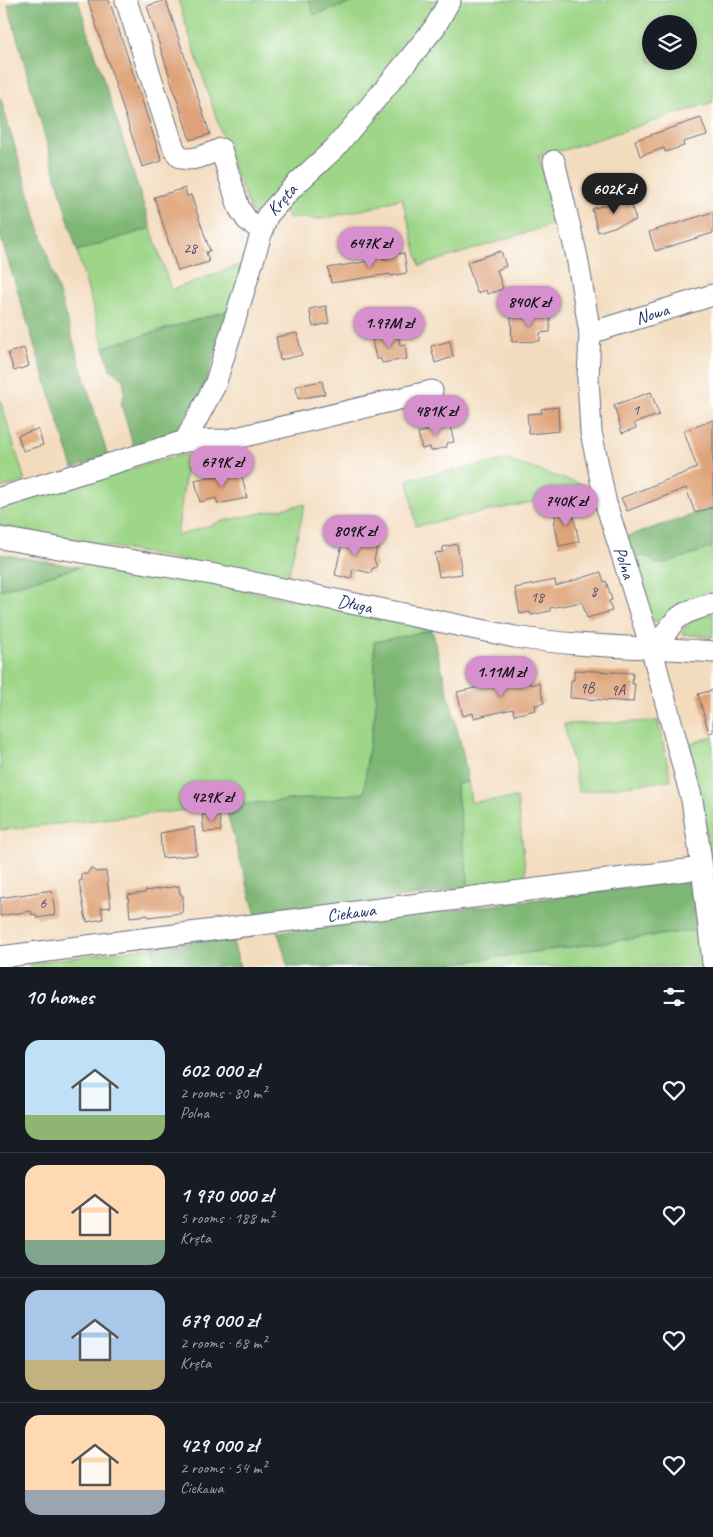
<!DOCTYPE html>
<html lang="en">
<head>
<meta charset="utf-8">
<style>
	:root { --surface:#171b24; --page:#242831; --text:#f1f3f6; --muted:#9ea1a6; --line:#363941; --accent:#d690ce }
	body { margin:0; font-family:Caveat,sans-serif; background:var(--page); color:var(--text); height:100vh; display:flex; flex-direction:column; font-size:19px; white-space:nowrap }
	* { box-sizing:border-box; margin:0 }
	p { font-size:16px; color:var(--muted) }
	.icon { flex:none; width:28px; height:28px; fill:none; stroke:currentColor; stroke-width:2; stroke-linecap:round; stroke-linejoin:round }
	.map { position:relative; height:967px; overflow:hidden }
	.details { display:flex; flex-direction:column; background:var(--surface); flex:1 }
	.details>* { flex:none }
	.fabs { position:absolute; left:642px; top:15px; display:grid; gap:10px }
	.fabs a { display:grid; place-items:center; width:55px; height:55px; border-radius:50%; background:var(--surface); box-shadow:0 2px 8px #0003; font-size:25px }
	.price { position:absolute; translate:-50% -42px; padding:0 11px; border-radius:18px; background:var(--accent); color:#111; font-size:16px; line-height:32px; filter:drop-shadow(0 1px 2px #0008) }
	.price::after { content:''; position:absolute; left:50%; top:30px; width:15px; height:11px; margin-left:-8px; background:inherit; clip-path:polygon(0 0,100% 0,50% 100%) }
	.price.on { background:#222; color:#fff }
	ul { padding:0; list-style:none }
	li { display:flex; align-items:center; gap:15px; height:125px; padding:0 25px }
	li+li { border-top:1px solid var(--line) }
	li span { display:grid; place-items:center; flex:none; width:140px; height:100px; border-radius:15px; color:#555 }
	li>.icon { margin-inline-start:auto }
	span .icon { width:60px; height:60px; fill:#fffc; stroke-width:1 }
	li b { font-size:21px }
	h2 { display:flex; justify-content:space-between; align-items:center; height:60px; padding:0 25px; font-size:21px }
	.map>svg:first-child { display:block }
	.green { fill:#9ed688; stroke:#5c8273; fill-rule:evenodd }
	.forest { fill:#7eb774; stroke:#4c7369 }
	.building { fill:#dea378 }
	.lines { fill:none; stroke-linecap:round; stroke-linejoin:round }
	.minor-casing { stroke:#676c80; stroke-width:23 }
	.minor { stroke:#fff; stroke-width:21 }
	.labels { text-anchor:middle; stroke-width:4.5; stroke-linejoin:round; paint-order:stroke }
	.number-label { font-size:15px; fill:#4c4c64 }
	.street-label { font-size:18px; fill:#1b2f5e; stroke:#fff }
</style>
</head>
<body>
<div class="map">
<svg width="713" height="967" viewBox="0 0 713 967">
	<rect width="100%" height="100%" fill="#fff"/>
	<filter id="ink" filterUnits="userSpaceOnUse"><feTurbulence type="fractalNoise" baseFrequency=".02" numOctaves="2"/><feDisplacementMap in="SourceGraphic" scale="10" xChannelSelector="R" yChannelSelector="G"/><feConvolveMatrix kernelMatrix="1 2 1 2 8 2 1 2 1" color-interpolation-filters="sRGB"/></filter>
	<filter id="wash" filterUnits="userSpaceOnUse"><feTurbulence type="fractalNoise" baseFrequency=".0096" numOctaves="4" result="noise"/><feDisplacementMap in="SourceGraphic" scale="20" xChannelSelector="R" yChannelSelector="G"/><feGaussianBlur stdDeviation="1.12" result="paint"/><feColorMatrix in="noise" values="0 0 0 0 0 0 0 0 0 0 0 0 0 0 0 0 0 1.4 0 .05"/><feComposite in="paint" operator="in"/></filter>
	<g filter="url(#wash)">
		<rect width="100%" height="100%" fill="#f3dcbe"/>
		<g class="green">
			<path d="M 178,0 L 309,0 L 314,15 L 360,0 L 713,0 L 713,102 L 564,150 L 539,156 L 554,224 L 420,266 L 402,198 L 374,207 L 321,219 L 290,218 L 272,196 L 260,215 L 252,213 L 228,154 ZM 651,24 L 689,24 L 689,61 L 651,61 Z"/>
			<polygon points="151,228 171,290 246,263 230,310 104,347 77,251"/>
			<polygon points="0,399 25,481 0,488"/>
			<polygon points="188,455 177,536 223,521 305,504 287,580 0,526 0,506 177,456"/>
			<polygon points="506,460 596,489 416,526 408,479"/>
			<polygon points="713,547 713,597 649,624 628,558 647,556 656,564 666,563"/>
			<polygon points="93,561 203,581 432,630 374,643 376,708 367,760 365,793 225,806 0,830 0,590 79,567"/>
			<path d="M 713,613 L 713,637 L 682,634 C 689,619 697,618 713,613 Z"/>
			<polygon points="658,721 671,780 579,792 564,724"/>
			<polygon points="713,736 713,901 703,807 690,744"/>
			<polygon points="468,782 471,802 517,798 527,883 469,889 456,784"/>
			<polygon points="703,929 706,964 703,967 443,967 446,964"/>
			<polygon points="154,947 154,967 29,967 31,963"/>
		</g>
		<g class="forest">
			<polygon points="23,0 78,0 151,228 77,251 8,5"/>
			<polygon points="309,0 360,0 314,15"/>
			<polygon points="0,97 108,457 73,468 0,235"/>
			<polygon points="230,310 203,389 175,435 134,448 121,404 125,392 123,379 110,369 104,347"/>
			<polygon points="713,508 713,547 666,563 656,564 647,556 628,558 622,538"/>
			<polygon points="0,554 79,567 0,590"/>
			<polygon points="432,630 463,753 468,782 456,784 469,889 256,916 225,806 364,793 367,760 376,708 374,642"/>
			<polygon points="698,879 703,929 446,964 442,967 288,967 278,932"/>
			<polygon points="232,937 240,967 154,967 154,947"/>
		</g>
		<g id="blocks">
			<g class="building">
				<polygon points="88,0 109,0 162,161 142,167"/>
				<polygon points="166,0 210,134 190,140 147,6"/>
				<polygon points="701,118 707,135 683,142 684,146 665,152 664,148 640,156 635,140"/>
				<polygon points="185,188 187,196 191,195 210,251 206,252 209,262 178,271 154,197"/>
				<polygon points="629,198 636,220 598,232 592,209"/>
				<polygon points="713,212 713,233 655,251 649,232"/>
				<polygon points="501,251 506,266 497,270 503,289 487,294 486,290 477,293 467,262"/>
				<polygon points="404,253 407,273 391,276 390,274 331,283 328,268 388,258 388,255"/>
				<polygon points="326,306 329,323 313,327 309,309"/>
				<polygon points="550,316 550,332 540,333 540,341 512,342 511,317"/>
				<polygon points="297,333 302,355 280,360 276,337"/>
				<polygon points="398,335 400,345 405,344 407,359 382,363 381,359 376,359 372,340"/>
				<polygon points="450,341 453,357 435,363 431,346"/>
				<polygon points="24,348 29,366 14,371 8,353"/>
				<polygon points="322,381 325,394 298,399 296,386"/>
				<polygon points="651,392 659,415 634,423 636,428 622,433 614,405"/>
				<polygon points="558,407 559,431 529,434 527,414 542,413 541,409"/>
				<polygon points="713,420 713,507 695,513 686,488 627,511 621,498 697,468 684,431"/>
				<polygon points="449,422 454,442 447,443 447,447 431,451 430,447 422,449 418,433 427,431 426,427"/>
				<polygon points="38,429 43,445 23,451 18,435"/>
				<polygon points="241,472 247,498 218,504 216,498 200,502 195,480 212,476 213,478"/>
				<polygon points="570,508 572,518 574,517 579,542 559,546 554,521 556,521 554,511"/>
				<polygon points="344,535 365,540 364,544 377,547 374,560 377,566 372,569 371,573 353,569 351,579 335,575"/>
				<polygon points="457,544 462,574 439,577 435,553 443,552 443,547"/>
				<polygon points="601,572 604,582 606,581 612,600 609,601 612,611 587,618 582,602 550,608 550,611 531,615 530,612 520,614 515,588 555,580 556,586"/>
				<polygon points="574,670 633,673 632,684 635,684 633,702 570,698 571,680 574,680"/>
				<polygon points="519,678 520,682 529,680 530,685 539,683 544,703 535,705 536,710 514,715 513,709 474,718 473,713 463,716 457,692"/>
				<polygon points="713,690 713,732 709,733 698,694"/>
				<polygon points="219,813 221,831 204,832 202,815"/>
				<polygon points="194,827 197,855 162,858 160,833"/>
				<polygon points="91,868 96,872 106,871 111,907 101,908 103,919 87,922 87,919 86,920 79,881 82,880 81,874 87,874"/>
				<polygon points="179,886 180,894 183,896 182,913 148,917 148,915 130,917 128,895 145,893 145,891"/>
				<polygon points="52,890 55,915 37,918 36,914 32,915 31,911 0,916 0,898"/>
			</g>
		</g>
	</g>
	<g filter="url(#ink)">
		<use href="#blocks" fill-opacity="0" stroke="#676c80" stroke-width="1"/>
		<g class="lines">
			<defs>
				<g id="minor">
					<path d="M 126,0 L 174,149 C 177,152 178,157 182,158 C 193,162 211,153 221,149 L 239,208 L 247,220 L 262,231"/>
					<path id="s1" d="M 554,161 L 577,257 L 590,333 L 588,378 L 591,432 L 606,504 L 651,647 L 692,800 L 702,868 L 713,963"/>
					<path id="s2" d="M 590,333 L 713,295"/>
					<polyline points="185,441 228,440 432,391"/>
					<path id="s3" d="M 0,498 L 185,441 L 215,385 L 262,231 L 267,216 L 293,187 L 335,148 L 401,69 L 435,27 L 450,0"/>
					<path id="s4" d="M 0,538 L 211,574 L 515,637 C 580,647 647,647 713,652"/>
					<path d="M 657,647 C 675,617 678,613 713,604"/>
					<path id="s5" d="M 0,957 L 702,868"/>
				</g>
			</defs>
			<use href="#minor" class="minor-casing"/>
			<use href="#minor" class="minor"/>
		</g>
	</g>
	<g class="labels">
		<g class="number-label">
			<text x="190" y="253">28</text>
			<text x="636" y="415">1</text>
			<text x="594" y="596">8</text>
			<text x="537" y="602">18</text>
			<text x="587" y="693">9B</text>
			<text x="618" y="695">9A</text>
			<text x="43" y="908">6</text>
		</g>
		<g class="street-label">
			<text dy="6" stroke="none"><textPath href="#s3" startOffset="456">Kręta</textPath></text>
			<text dy="6" stroke="none"><textPath href="#s2" startOffset="65">Nowa</textPath></text>
			<text dy="6" stroke="none"><textPath href="#s1" startOffset="410">Polna</textPath></text>
			<text dy="6" stroke="none"><textPath href="#s4" startOffset="361">Długa</textPath></text>
			<text dy="6" stroke="none"><textPath href="#s5" startOffset="354">Ciekawa</textPath></text>
		</g>
	</g>
</svg>
<div class="fabs">
<a><svg class="icon" aria-label="layers" viewBox="0 0 24 24"><path d="M12 4l9 5-9 5-9-5zM3 14l9 5 9-5"/></svg></a>
</div>
<b class="price on" style="left:614px;top:215px">602K zł</b>
<b class="price" style="left:370px;top:269px">647K zł</b>
<b class="price" style="left:529px;top:328px">840K zł</b>
<b class="price" style="left:389px;top:349px">1.97M zł</b>
<b class="price" style="left:436px;top:437px">481K zł</b>
<b class="price" style="left:222px;top:488px">679K zł</b>
<b class="price" style="left:566px;top:527px">740K zł</b>
<b class="price" style="left:355px;top:557px">809K zł</b>
<b class="price" style="left:501px;top:698px">1.11M zł</b>
<b class="price" style="left:212px;top:823px">429K zł</b>
</div>
<section class="details">
<h2>10 homes<svg class="icon" aria-label="filters" viewBox="0 0 24 24"><path d="M4 7h16M4 17h16"/><circle cx="9" cy="7" r="2"/><circle cx="15" cy="17" r="2"/></svg></h2>
<ul>
<li><span style="background:linear-gradient(#bfe0f5 75%,#8fb573 0)"><svg class="icon" aria-label="home" viewBox="0 0 24 24"><path d="M3 11l9-7 9 7M6 9v11h12V9"/></svg></span><div><b>602 000 zł</b><p>2 rooms · 80 m²</p><p>Polna</p></div><svg class="icon" aria-label="heart" viewBox="0 0 24 24"><path d="M12 20l-8-8c-3-5 5-10 8-4 3-6 11-1 8 4z"/></svg></li>
<li><span style="background:linear-gradient(#ffd9b3 75%,#7fa58c 0)"><svg class="icon" aria-label="home" viewBox="0 0 24 24"><path d="M3 11l9-7 9 7M6 9v11h12V9"/></svg></span><div><b>1 970 000 zł</b><p>5 rooms · 188 m²</p><p>Kręta</p></div><svg class="icon" aria-label="heart" viewBox="0 0 24 24"><path d="M12 20l-8-8c-3-5 5-10 8-4 3-6 11-1 8 4z"/></svg></li>
<li><span style="background:linear-gradient(#a9c7e8 70%,#c2b280 0)"><svg class="icon" aria-label="home" viewBox="0 0 24 24"><path d="M3 11l9-7 9 7M6 9v11h12V9"/></svg></span><div><b>679 000 zł</b><p>2 rooms · 68 m²</p><p>Kręta</p></div><svg class="icon" aria-label="heart" viewBox="0 0 24 24"><path d="M12 20l-8-8c-3-5 5-10 8-4 3-6 11-1 8 4z"/></svg></li>
<li><span style="background:linear-gradient(#ffd9b3 75%,#9aa5b1 0)"><svg class="icon" aria-label="home" viewBox="0 0 24 24"><path d="M3 11l9-7 9 7M6 9v11h12V9"/></svg></span><div><b>429 000 zł</b><p>2 rooms · 54 m²</p><p>Ciekawa</p></div><svg class="icon" aria-label="heart" viewBox="0 0 24 24"><path d="M12 20l-8-8c-3-5 5-10 8-4 3-6 11-1 8 4z"/></svg></li>
</ul>
</section>
</body>
</html>
